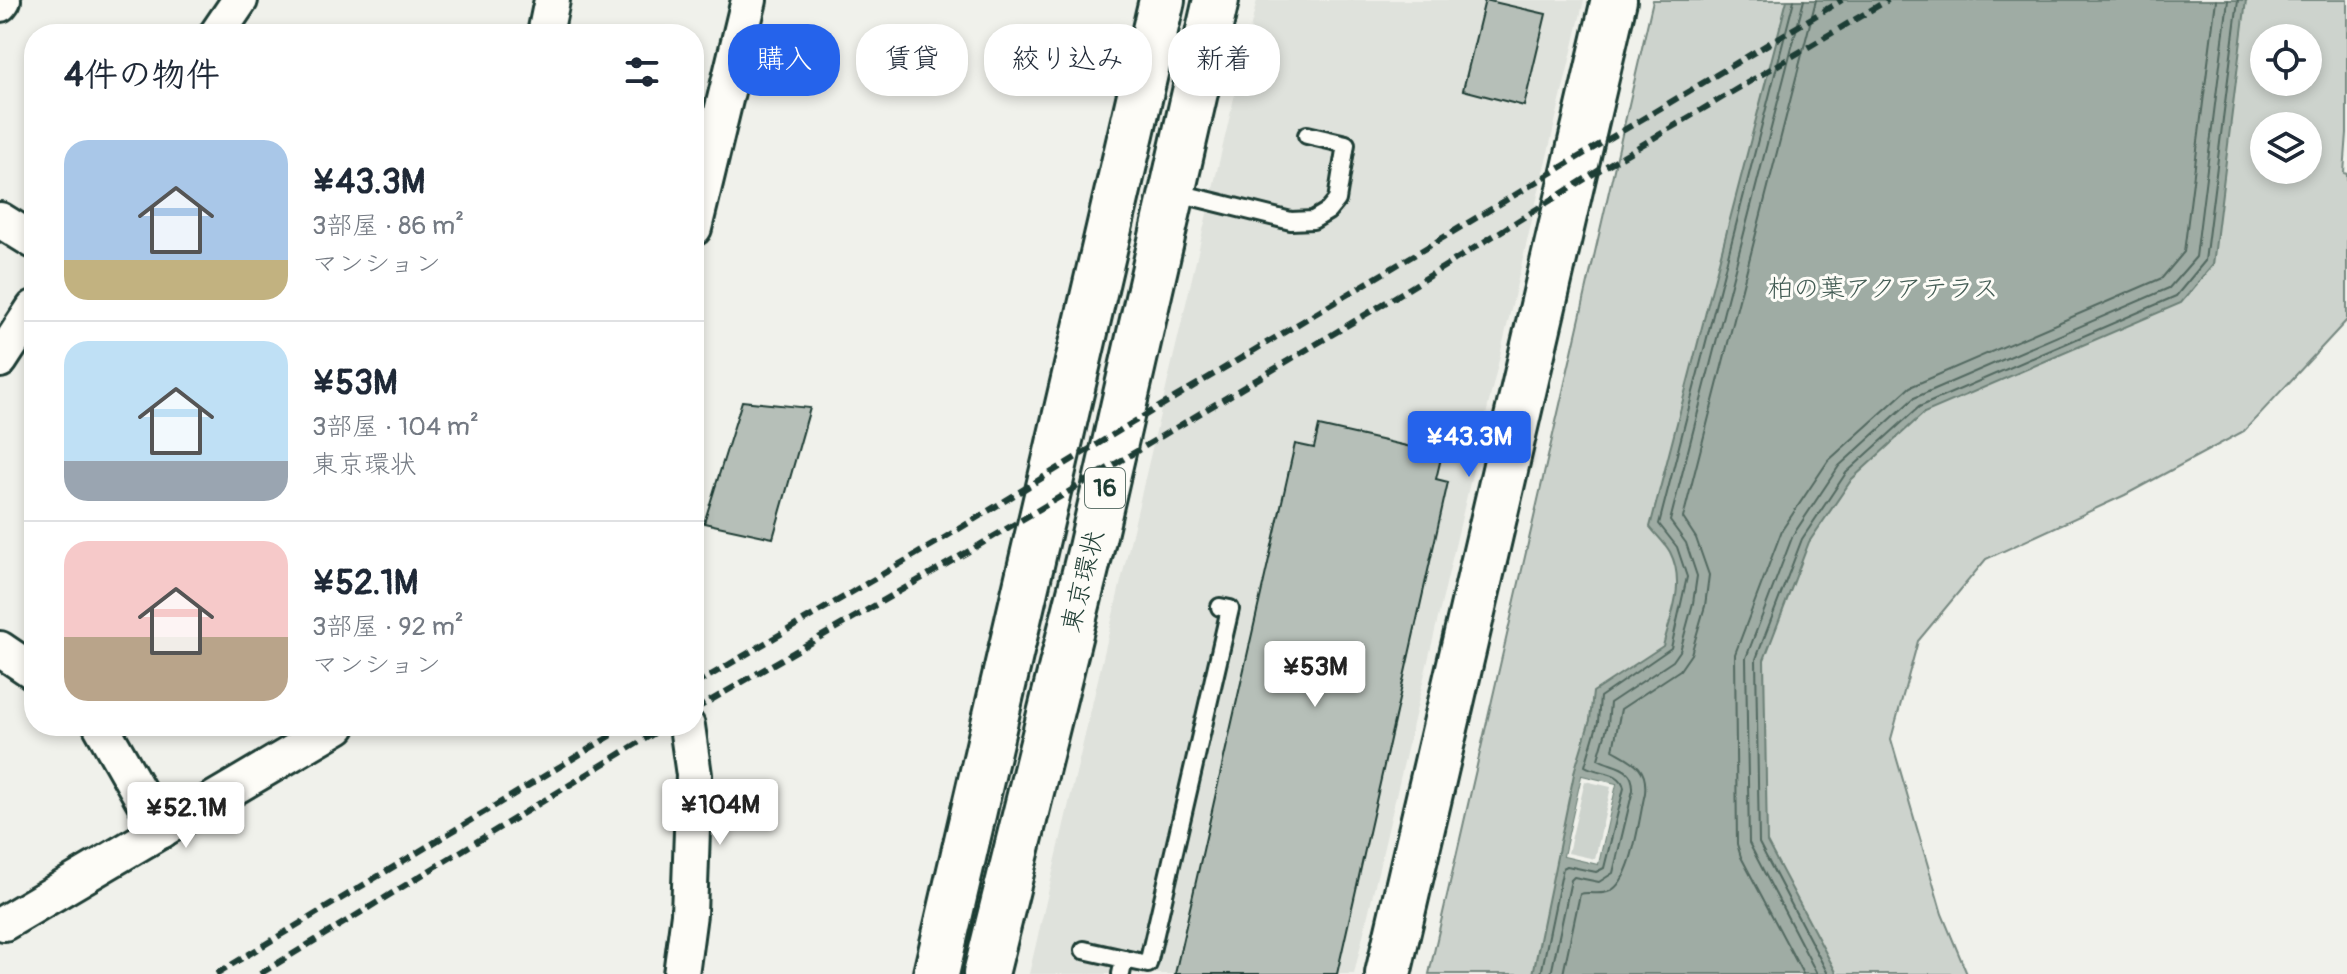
<!DOCTYPE html>
<html lang="ja">
<head>
<meta charset="utf-8">
<style>
	:root { --surface:#fff; --page:#f2f2f3; --text:#1f2937; --muted:#747a83; --line:#e0e1e3; --accent:#2563eb }
	body { margin:0; font-family:Pangolin,"Klee One",sans-serif; background:var(--page); color:var(--text); height:100vh; display:flex; flex-direction:column; font-size:30px; white-space:nowrap }
	* { box-sizing:border-box; margin:0 }
	p { font-size:26px; color:var(--muted) }
	.icon { flex:none; width:44px; height:44px; fill:none; stroke:currentColor; stroke-width:2; stroke-linecap:round; stroke-linejoin:round }
	.map { position:relative; flex:1; overflow:hidden }
	.panel { position:absolute; left:24px; top:24px; width:680px; height:712px; display:flex; flex-direction:column; background:var(--surface); border-radius:32px; box-shadow:0 4px 12px #0003 }
	.panel>* { flex:none }
	.hud { position:absolute; left:728px; top:24px; width:760px; height:72px; display:flex; gap:16px }
	.tools { position:absolute; left:2250px; top:24px; display:grid; gap:16px }
	.tools a { display:grid; place-items:center; width:72px; height:72px; border-radius:50%; background:var(--surface); box-shadow:0 4px 12px #0003; font-size:40px }
	.price { position:absolute; translate:-50% -68px; padding:0 18px; border-radius:8px; background:#fff; color:#222; font-size:26px; line-height:52px; filter:drop-shadow(0 2px 4px #0008) }
	.price::after { content:''; position:absolute; left:50%; top:48px; width:24px; height:18px; margin-left:-12px; background:inherit; clip-path:polygon(0 0,100% 0,50% 100%) }
	.price.selected { background:var(--accent); color:#fff }
	ul { padding:0; list-style:none }
	li { display:flex; align-items:center; gap:24px; height:200px; padding:0 40px }
	li+li { border-top:2px solid var(--line) }
	li span { display:grid; place-items:center; flex:none; width:224px; height:160px; border-radius:24px; color:#555 }
	li>.icon { margin-inline-start:auto }
	span .icon { width:96px; height:96px; fill:#fffc; stroke-width:1 }
	li b { font-size:34px }
	h2 { display:flex; justify-content:space-between; align-items:center; height:96px; padding:0 40px; font-size:34px }
	.tag { padding:0 28px; border-radius:32px; background:var(--surface); box-shadow:0 4px 12px #0003; font-size:28px; line-height:72px }
	.tag.selected { background:var(--accent); color:#fff }
	.map>svg:first-child { display:block }
	.built { fill:#dfe2dc }
	.green { fill:#cdd3cd; stroke:#768880; stroke-width:2; fill-rule:evenodd }
	.water { fill:#9faca4; stroke:#6c8077; stroke-width:2; fill-rule:evenodd }
	.pier { fill:#f0f1eb; fill-rule:evenodd }
	.lines { fill:none; stroke-linecap:round; stroke-linejoin:round }
	.shore { stroke:#526961; stroke-width:2 }
	.building { fill:#b6bfb8; stroke:#1f3d34; stroke-width:2 }
	.lane-casing { stroke:#1f3d34; stroke-width:22 }
	.street-casing { stroke:#1f3d34; stroke-width:40 }
	.secondary-casing { stroke:#1f3d34; stroke-width:50 }
	.highway-casing { stroke:#1f3d34; stroke-width:50 }
	.lane { stroke:#fdfcf7; stroke-width:16 }
	.street { stroke:#fdfcf7; stroke-width:34 }
	.secondary { stroke:#fdfcf7; stroke-width:44 }
	.highway { stroke:#fdfcf7; stroke-width:44 }
	.rail { stroke:#1f3d34; stroke-width:6; stroke-dasharray:12 6; stroke-linecap:butt }
	.labels { text-anchor:middle; stroke-width:6; stroke-linejoin:round; paint-order:stroke }
	.shield { fill:#fdfcf7; stroke:#62766e; stroke-width:2 }
	.shield-label { font-size:24px; font-weight:bold; fill:#1f3d34 }
	.park-label { font-size:26px; fill:#425b53; stroke:#fdfcf7 }
	.street-label { font-size:26px; fill:#1f3d34; stroke:#fdfcf7 }
</style>
</head>
<body>
<div class="map">
<svg width="2347" height="974" viewBox="0 0 2347 974">
	<rect width="100%" height="100%" fill="#f0f1eb"/>
	<filter id="ink" filterUnits="userSpaceOnUse"><feTurbulence type="fractalNoise" baseFrequency=".0125" numOctaves="2"/><feDisplacementMap in="SourceGraphic" scale="16" xChannelSelector="R" yChannelSelector="G"/><feConvolveMatrix kernelMatrix="1 2 1 2 8 2 1 2 1" color-interpolation-filters="sRGB"/></filter>
	<g filter="url(#ink)">
		<polygon class="built" points="1257,0 1584,0 1354,974 1029,974"/>
		<path class="green" d="M 1653,0 L 2347,0 L 2347,133 L 2344,173 L 2347,174 L 2347,320 L 2244,431 L 2125,495 L 1986,559 L 1918,641 L 1891,739 L 1942,914 L 1967,974 L 1429,974 ZM 2264,38 L 2308,38 L 2308,82 L 2264,82 ZM 2264,126 L 2308,126 L 2308,170 L 2264,170 Z"/>
		<path class="water" d="M 1787,0 L 2246,0 L 2213,265 L 2181,303 L 1924,413 L 1852,479 L 1809,542 L 1764,660 L 1767,842 L 1837,974 L 1533,974 L 1575,769 L 1590,720 L 1593,692 L 1663,646 C 1671,615 1686,583 1670,552 C 1665,543 1656,535 1650,527 ZM 1582,776 L 1616,784 L 1598,864 L 1564,856 Z"/>
		<path class="pier" d="M 1582,776 L 1616,784 L 1598,864 L 1564,856 ZM 1585,781 L 1611,787 L 1595,859 L 1568,853 Z"/>
		<g class="lines">
			<g class="shore">
				<path d="M 1541,974 L 1563,868 L 1567,866 L 1596,872 L 1604,868 L 1624,788 C 1621,770 1598,774 1585,766 L 1598,722 L 1600,697 L 1671,648 L 1687,577 L 1677,547 L 1659,524 L 1794,0"/>
				<path d="M 1551,974 L 1571,880 L 1574,877 L 1599,882 L 1613,873 L 1633,790 C 1634,765 1614,768 1598,759 L 1608,724 L 1610,703 L 1673,661 L 1680,651 L 1693,603 L 1697,576 L 1686,543 L 1670,521 L 1804,0"/>
				<path d="M 1563,974 L 1580,894 C 1589,891 1600,896 1610,891 C 1633,880 1639,817 1645,793 C 1648,766 1632,761 1613,750 L 1621,709 L 1680,670 L 1691,654 L 1705,606 L 1709,575 L 1696,538 L 1683,518 L 1816,0"/>
				<polyline points="1803,974 1741,857 1737,844 1735,654 1782,530 1828,461 1910,387 2162,278 2184,252 2216,0"/>
				<polyline points="1817,974 1749,843 1746,658 1793,535 1839,466 1914,398 2169,288 2196,257 2228,0"/>
				<polyline points="1828,974 1759,843 1756,659 1802,539 1846,473 1919,407 2176,296 2205,261 2238,0"/>
			</g>
		</g>
		<g class="building">
			<polygon points="1485,0 1546,14 1524,106 1463,90"/>
			<polygon points="742,401 810,408 773,538 704,523"/>
			<polygon points="1319,426 1442,454 1436,479 1448,482 1337,974 1175,974 1295,444 1314,448"/>
		</g>
		<g class="lines">
			<defs>
				<g id="lane">
					<polyline points="1174,192 1291,221 1313,220 1328,211 1337,200 1346,144 1307,135"/>
					<polyline points="1084,950 1124,959 1121,974"/>
					<polyline points="1124,959 1148,964 1230,609 1220,607"/>
				</g>
				<g id="street">
					<polyline points="0,4 3,0"/>
					<polyline points="217,34 240,0"/>
					<polyline points="545,34 552,0"/>
					<polyline points="0,220 34,241"/>
					<polyline points="694,228 749,0"/>
					<polyline points="0,360 34,308"/>
					<polyline points="0,649 34,672"/>
					<polyline points="101,726 161,831"/>
					<polyline points="4,923 338,726"/>
					<polyline points="681,974 689,914 694,775 687,726"/>
				</g>
				<polyline id="secondary" points="1388,974 1614,0"/>
				<g id="highway">
					<polyline points="936,974 1162,0"/>
					<polyline points="986,974 1091,548 1216,0"/>
				</g>
			</defs>
			<use href="#lane" class="lane-casing"/>
			<use href="#street" class="street-casing"/>
			<use href="#secondary" class="secondary-casing"/>
			<use href="#highway" class="highway-casing"/>
			<use href="#lane" class="lane"/>
			<use href="#street" class="street"/>
			<use href="#secondary" class="secondary"/>
			<use href="#highway" class="highway"/>
			<g class="rail">
				<polyline points="694,685 944,538 1132,423 1842,0"/>
				<polyline points="694,710 976,547 1405,291 1601,169 1888,0"/>
				<polyline points="216,974 627,726"/>
				<polyline points="260,974 666,726"/>
			</g>
		</g>
	</g>
	<g class="labels">
		<rect class="shield" x="1085" y="468" width="40" height="40" rx="6"/>
		<g class="shield-label">
			<text x="1105" y="496">16</text>
		</g>
		<g class="park-label">
			<text x="1883" y="297">柏の葉アクアテラス</text>
		</g>
		<g class="street-label">
			<text transform="translate(1082 581) rotate(-76)" y="9">東京環状</text>
		</g>
	</g>
</svg>
<div class="tools">
<a><svg class="icon" aria-label="locate" viewBox="0 0 24 24"><circle cx="12" cy="12" r="6"/><path d="M12 2v4M12 18v4M2 12h4M18 12h4"/></svg></a>
<a><svg class="icon" aria-label="layers" viewBox="0 0 24 24"><path d="M12 4l9 5-9 5-9-5zM3 14l9 5 9-5"/></svg></a>
</div>
<b class="price selected" style="left:1469px;top:479px">¥43.3M</b>
<b class="price" style="left:1315px;top:709px">¥53M</b>
<b class="price" style="left:720px;top:847px">¥104M</b>
<b class="price" style="left:186px;top:850px">¥52.1M</b>
<div class="hud">
<a class="tag selected">購入</a>
<a class="tag">賃貸</a>
<a class="tag">絞り込み</a>
<a class="tag">新着</a>
</div>
<section class="panel">
<h2>4件の物件<svg class="icon" aria-label="filters" viewBox="0 0 24 24"><path d="M4 7h16M4 17h16"/><circle cx="9" cy="7" r="2"/><circle cx="15" cy="17" r="2"/></svg></h2>
<ul>
<li><span style="background:linear-gradient(#a9c7e8 75%,#c2b280 0)"><svg class="icon" aria-label="home" viewBox="0 0 24 24"><path d="M3 11l9-7 9 7M6 9v11h12V9"/></svg></span><div><b>¥43.3M</b><p>3部屋 · 86 m²</p><p>マンション</p></div></li>
<li><span style="background:linear-gradient(#bfe0f5 75%,#9aa5b1 0)"><svg class="icon" aria-label="home" viewBox="0 0 24 24"><path d="M3 11l9-7 9 7M6 9v11h12V9"/></svg></span><div><b>¥53M</b><p>3部屋 · 104 m²</p><p>東京環状</p></div></li>
<li><span style="background:linear-gradient(#f6c9c9 60%,#b9a48a 0)"><svg class="icon" aria-label="home" viewBox="0 0 24 24"><path d="M3 11l9-7 9 7M6 9v11h12V9"/></svg></span><div><b>¥52.1M</b><p>3部屋 · 92 m²</p><p>マンション</p></div></li>
</ul>
</section>
</div>
</body>
</html>
